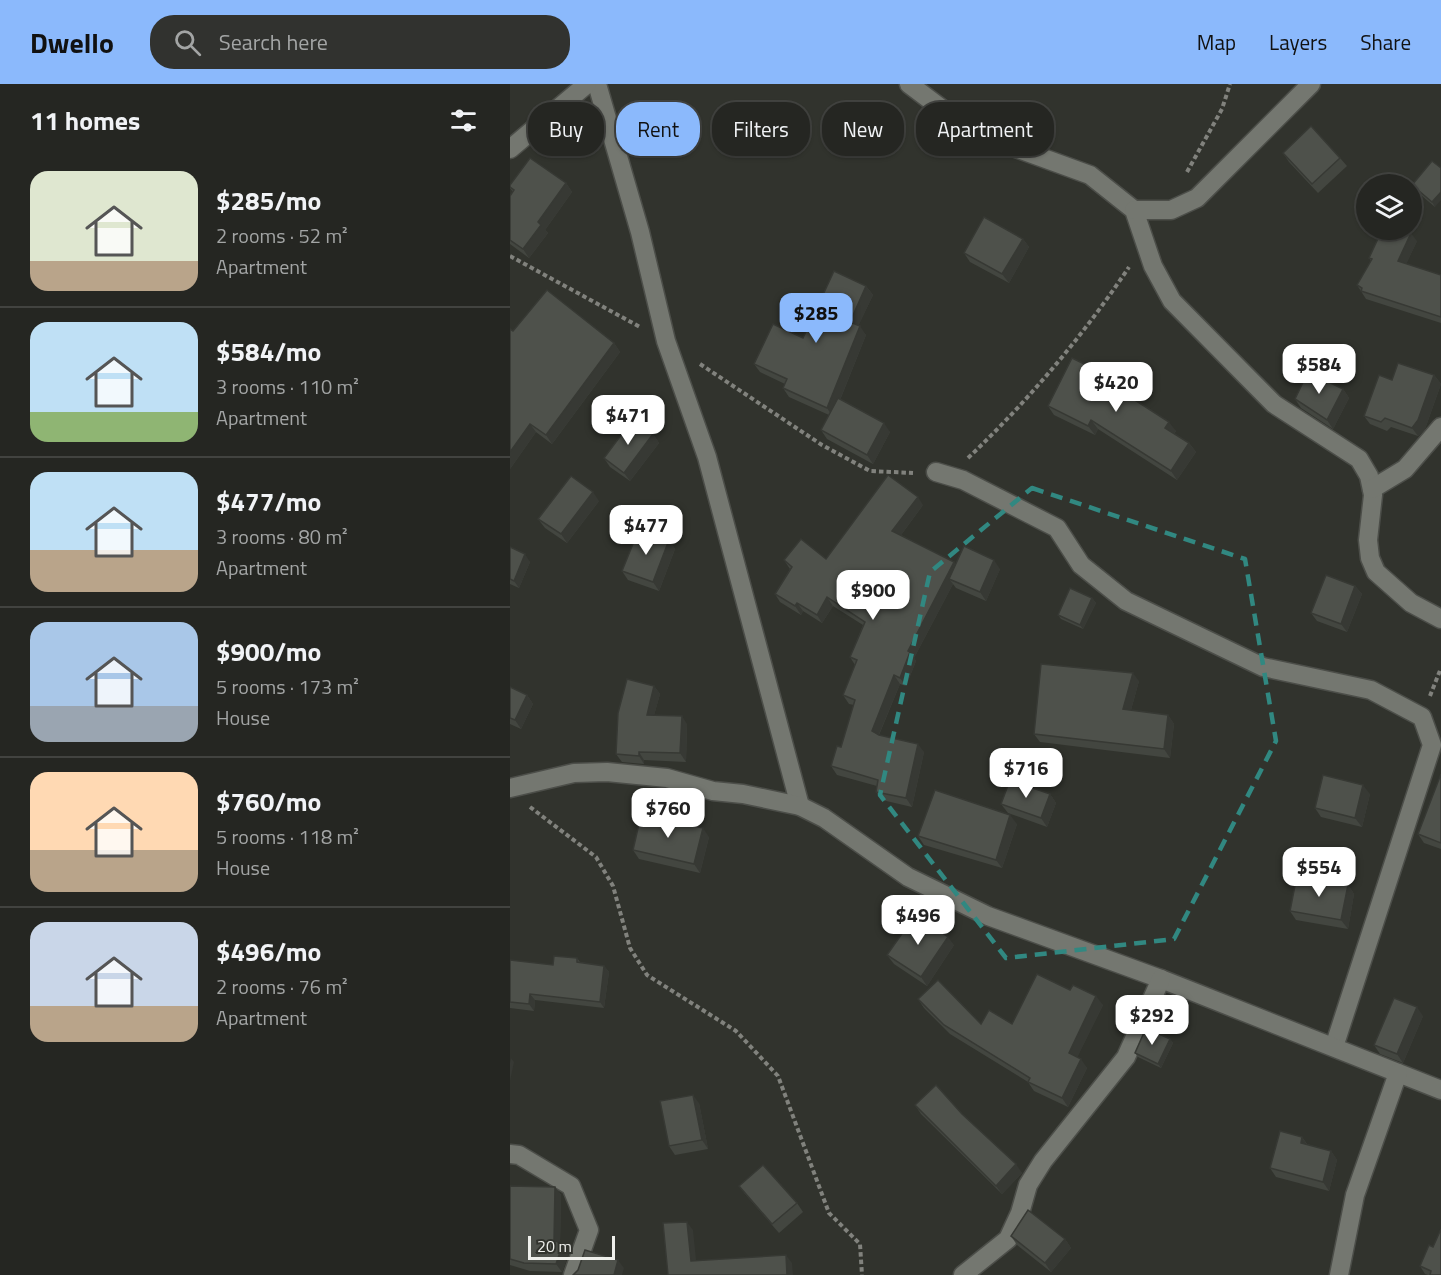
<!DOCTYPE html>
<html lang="en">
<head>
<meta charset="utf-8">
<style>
	:root { --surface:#252622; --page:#31322f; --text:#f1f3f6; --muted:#a3a5a5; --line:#424340; --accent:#8bb9fc }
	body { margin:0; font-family:"Titillium Web",sans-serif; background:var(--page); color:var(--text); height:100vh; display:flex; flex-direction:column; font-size:22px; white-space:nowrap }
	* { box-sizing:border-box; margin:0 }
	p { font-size:20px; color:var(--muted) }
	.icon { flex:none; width:33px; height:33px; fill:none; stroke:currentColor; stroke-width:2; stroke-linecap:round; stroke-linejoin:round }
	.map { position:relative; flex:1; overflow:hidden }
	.details { display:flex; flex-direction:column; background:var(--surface); width:510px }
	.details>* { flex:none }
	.guide { position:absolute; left:18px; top:18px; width:570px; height:54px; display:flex; gap:12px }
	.buttons { position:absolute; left:846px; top:90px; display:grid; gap:12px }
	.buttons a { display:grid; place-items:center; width:66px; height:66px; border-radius:50%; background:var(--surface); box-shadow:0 2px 4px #0004,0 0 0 2px var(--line); font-size:30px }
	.scale { position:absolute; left:18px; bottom:15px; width:87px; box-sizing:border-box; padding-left:6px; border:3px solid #eff0ec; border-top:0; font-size:16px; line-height:21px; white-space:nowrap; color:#eff0ec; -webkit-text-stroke:4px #31332d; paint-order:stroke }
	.price { position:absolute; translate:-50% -51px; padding:0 14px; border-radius:12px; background:#fff; color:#222; font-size:20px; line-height:39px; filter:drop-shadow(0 2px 3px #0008) }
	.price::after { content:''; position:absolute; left:50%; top:36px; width:18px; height:14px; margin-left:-9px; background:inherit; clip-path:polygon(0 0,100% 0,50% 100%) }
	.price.selected { background:var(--accent); color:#111 }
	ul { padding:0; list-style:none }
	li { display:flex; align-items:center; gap:18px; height:150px; padding:0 30px }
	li+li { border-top:2px solid var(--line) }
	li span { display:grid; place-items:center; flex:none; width:168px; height:120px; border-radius:18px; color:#555 }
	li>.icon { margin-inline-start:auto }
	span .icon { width:72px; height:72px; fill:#fffc; stroke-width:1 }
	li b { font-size:26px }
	h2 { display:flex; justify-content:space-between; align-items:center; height:72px; padding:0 30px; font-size:26px }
	.tag { padding:0 21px; border-radius:24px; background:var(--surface); box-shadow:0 2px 4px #0004,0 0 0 2px var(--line); font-size:21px; line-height:54px }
	.tag.selected { background:var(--accent); color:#111 }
	header { display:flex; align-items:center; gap:36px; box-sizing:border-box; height:84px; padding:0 30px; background:var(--accent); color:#111 }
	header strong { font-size:28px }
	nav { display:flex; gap:33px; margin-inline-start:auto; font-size:21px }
	.search { width:420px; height:54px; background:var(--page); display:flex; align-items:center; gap:15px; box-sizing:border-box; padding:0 21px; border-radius:24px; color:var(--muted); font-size:22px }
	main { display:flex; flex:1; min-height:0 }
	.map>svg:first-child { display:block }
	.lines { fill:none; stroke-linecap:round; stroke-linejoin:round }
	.minor-casing { stroke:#4c4e49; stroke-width:21 }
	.path { stroke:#81827d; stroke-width:4; stroke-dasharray:4.5 3; stroke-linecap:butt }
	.minor { stroke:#747770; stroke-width:18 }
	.wall { fill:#434640 }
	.shaded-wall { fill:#373934 }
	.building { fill:#4e514b; stroke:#373934; stroke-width:1.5 }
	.marked { fill:none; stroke:#318881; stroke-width:4.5; stroke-dasharray:12 8; stroke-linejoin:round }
</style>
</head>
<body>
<header>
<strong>Dwello</strong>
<div class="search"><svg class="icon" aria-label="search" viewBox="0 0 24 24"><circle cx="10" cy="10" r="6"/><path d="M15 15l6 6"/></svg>Search here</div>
<nav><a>Map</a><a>Layers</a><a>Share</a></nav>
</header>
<main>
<section class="details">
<h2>11 homes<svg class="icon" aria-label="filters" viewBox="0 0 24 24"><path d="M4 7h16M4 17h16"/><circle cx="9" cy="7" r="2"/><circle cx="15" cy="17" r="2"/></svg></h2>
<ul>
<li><span style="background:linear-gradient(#dfe7d0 75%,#b9a48a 0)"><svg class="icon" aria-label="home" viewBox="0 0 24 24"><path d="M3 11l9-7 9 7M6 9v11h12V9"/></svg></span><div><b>$285/mo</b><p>2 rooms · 52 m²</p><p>Apartment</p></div></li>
<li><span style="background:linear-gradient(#bfe0f5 75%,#8fb573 0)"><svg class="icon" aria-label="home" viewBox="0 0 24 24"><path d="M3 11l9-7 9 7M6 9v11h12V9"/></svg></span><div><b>$584/mo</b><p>3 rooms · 110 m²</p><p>Apartment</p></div></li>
<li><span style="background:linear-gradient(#bfe0f5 65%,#b9a48a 0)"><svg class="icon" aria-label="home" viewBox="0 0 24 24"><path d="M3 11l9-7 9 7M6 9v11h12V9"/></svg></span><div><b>$477/mo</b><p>3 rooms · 80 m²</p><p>Apartment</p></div></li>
<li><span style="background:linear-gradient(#a9c7e8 70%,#9aa5b1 0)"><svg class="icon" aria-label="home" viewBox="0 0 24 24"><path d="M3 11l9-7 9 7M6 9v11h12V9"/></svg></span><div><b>$900/mo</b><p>5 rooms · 173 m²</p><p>House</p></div></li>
<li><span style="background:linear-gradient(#ffd9b3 65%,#b9a48a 0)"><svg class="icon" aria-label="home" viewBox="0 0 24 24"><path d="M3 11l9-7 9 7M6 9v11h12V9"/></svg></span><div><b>$760/mo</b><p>5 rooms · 118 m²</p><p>House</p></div></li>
<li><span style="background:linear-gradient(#c9d6e8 70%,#b9a48a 0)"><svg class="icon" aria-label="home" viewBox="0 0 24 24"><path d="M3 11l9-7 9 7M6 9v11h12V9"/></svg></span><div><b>$496/mo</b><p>2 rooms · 76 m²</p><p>Apartment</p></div></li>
</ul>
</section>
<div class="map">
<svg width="931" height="1191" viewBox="0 0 931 1191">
	<rect width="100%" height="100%" fill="#31332d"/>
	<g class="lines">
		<defs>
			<g id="minor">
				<polyline points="87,0 130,148 156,257 197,373 290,722"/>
				<polyline points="399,0 448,37 489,58 580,91 624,126 643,182 662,217 764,320 849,375 859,392 863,411 858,456 860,474 866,488 901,519 931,535"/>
				<polyline points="0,65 77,0"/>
				<polyline points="624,126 661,126 687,114 801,0"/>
				<polyline points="426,388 453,396 547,444 571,481 616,517 753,583 861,606 912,633 922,661 824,963"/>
				<polyline points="862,405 895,385 931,343"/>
				<polyline points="0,704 64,689 97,688 157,694 203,707 233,710 290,722 314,734 398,793 478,832 651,895 931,1006"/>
				<polyline points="0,1070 9,1071 61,1102 79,1146 63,1191"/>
				<polyline points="453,1191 498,1155 510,1129 518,1101 533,1077 616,973 651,895"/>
				<polyline points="829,1191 845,1111 888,989"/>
			</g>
		</defs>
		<use href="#minor" class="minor-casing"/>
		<g class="path">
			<polyline points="677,88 712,25 720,0"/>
			<polyline points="0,172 130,243"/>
			<polyline points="190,280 312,361 360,387 403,389"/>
			<path d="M 458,374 C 518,317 573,252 619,183"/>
			<polyline points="920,612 931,584"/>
			<polyline points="20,723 86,773 103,802 120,864 137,891 226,947 268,992 319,1129 350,1160 352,1191"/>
		</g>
		<use href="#minor" class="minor"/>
	</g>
	<g class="wall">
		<polygon points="773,69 830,74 837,82 808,109 779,78"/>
		<polygon points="922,77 925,123 905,106 902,101"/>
		<polygon points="56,99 62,108 35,146 38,149 19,174 0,160 0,112 3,108 0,104 0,101"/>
		<polygon points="513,155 519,163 499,199 460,178 454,169"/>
		<polygon points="907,157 896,180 931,191 931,239 856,215 847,201 861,177 859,174"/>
		<polygon points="356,202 363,211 348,242 356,251 330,316 380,348 363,380 317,355 311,346 319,331 279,313 273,304 275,300 250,288 244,280 293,254"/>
		<polygon points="3,247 104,259 110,268 42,360 26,348 0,385"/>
		<polygon points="924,291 931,300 915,345 908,352 881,343 877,347 860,340 854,332 882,296"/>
		<polygon points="833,305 839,314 823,345 791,324 785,315"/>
		<polygon points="615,306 614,309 666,347 664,350 679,359 686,368 667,396 588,345 585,351 544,331 538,322"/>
		<polygon points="143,350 149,359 120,397 100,383 94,374"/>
		<polygon points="89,417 57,459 35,444 28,435"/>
		<polygon points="413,421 391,451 446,481 490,485 476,517 446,504 443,500 404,574 406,577 396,602 390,600 369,651 414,668 402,723 372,716 366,708 367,702 327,691 321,682 331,663 344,621 339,620 333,611 345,581 340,573 353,541 323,522 312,539 293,527 291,531 270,518 265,510 280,485 274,476 316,475"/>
		<polygon points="159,456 165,465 149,507 118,496 112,487"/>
		<polygon points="0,463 20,478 9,504 0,500"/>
		<polygon points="845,502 852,510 837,548 807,537 801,529"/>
		<polygon points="582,514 586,519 573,545 551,535 548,531"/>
		<polygon points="629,597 621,626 658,631 664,640 660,674 530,658 524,650"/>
		<polygon points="144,602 150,610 144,631 177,640 176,678 134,676 134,680 112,678 106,670"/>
		<polygon points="0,603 17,611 23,620 11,645 0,640"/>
		<polygon points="931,690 931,765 914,759 908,750"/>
		<polygon points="540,710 546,719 537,743 498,729 491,720"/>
		<polygon points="860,710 852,743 811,733 805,724"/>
		<polygon points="507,740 492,784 414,761 408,752"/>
		<polygon points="199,753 190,789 129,775 123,766"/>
		<polygon points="838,801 844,810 838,845 786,836 780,827"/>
		<polygon points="444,861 417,902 384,880 377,871"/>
		<polygon points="67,874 70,878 94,882 99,888 94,924 25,916 24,927 0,924 0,876 43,881"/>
		<polygon points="560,906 593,921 567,973 577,984 558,1023 524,1007 518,998 440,950 414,924 408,915 471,940 502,940"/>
		<polygon points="913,932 893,979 870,970 864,961"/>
		<polygon points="660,955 663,959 651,984 628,973 625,969"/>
		<polygon points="189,1019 198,1065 165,1071 159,1062"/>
		<polygon points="405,1021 452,1030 512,1089 492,1110 411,1030"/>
		<polygon points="792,1053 797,1060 821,1067 827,1076 819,1107 766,1093 760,1084"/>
		<polygon points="0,1102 45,1103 51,1111 50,1158 53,1159 59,1168 52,1188 20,1187 0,1181"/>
		<polygon points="229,1102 287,1119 293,1128 269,1149 235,1110"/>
		<polygon points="501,1152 555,1155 561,1164 541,1188 507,1161"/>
		<polygon points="910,1182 931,1191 918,1191 915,1190"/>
	</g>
	<g class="shaded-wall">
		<polygon points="56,99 62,108 35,146 38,149 19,174 13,165 28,138"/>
		<polygon points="931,108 931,116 925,123 922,118"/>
		<polygon points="901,149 907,157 894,185 888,177"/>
		<polygon points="513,155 519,163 499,199 492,190"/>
		<polygon points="356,202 363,211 346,247 340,238"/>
		<polygon points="350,242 356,251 323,333 317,324"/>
		<polygon points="104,259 110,268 42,360 36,351"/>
		<polygon points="924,291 931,300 915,345 908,352 902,344"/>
		<polygon points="609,297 615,306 612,313 606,304"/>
		<polygon points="833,305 839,314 823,345 817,336"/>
		<polygon points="581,336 588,345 585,351 578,342"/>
		<polygon points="659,338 666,347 661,353 655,344"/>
		<polygon points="374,339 380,348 363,380 357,371"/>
		<polygon points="20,340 26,348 0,385 0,368"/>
		<polygon points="143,350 149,359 120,397 114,389"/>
		<polygon points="679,359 686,368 667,396 661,387"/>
		<polygon points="83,408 89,417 57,459 51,450"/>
		<polygon points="408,413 413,421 388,455 382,447"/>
		<polygon points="159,456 165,465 149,507 143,498"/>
		<polygon points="15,470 20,478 9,504 4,497"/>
		<polygon points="484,476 490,485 476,517 470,508"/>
		<polygon points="444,478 450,487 439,495 443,500 404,574 406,577 396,602 390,594 398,567"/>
		<polygon points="845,502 852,510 837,548 831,540"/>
		<polygon points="317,513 323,522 312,539 307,531"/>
		<polygon points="582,514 586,519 573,545 570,541"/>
		<polygon points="287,519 293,527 291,531 285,522"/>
		<polygon points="623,589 629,597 619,633 613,625"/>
		<polygon points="384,591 390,600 367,655 362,647"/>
		<polygon points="144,602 150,610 142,639 137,631"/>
		<polygon points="17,611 23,620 11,645 5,636"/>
		<polygon points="658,631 664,640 660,674 654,665"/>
		<polygon points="172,632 177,640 176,678 170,669"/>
		<polygon points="408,660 414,668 402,723 396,714"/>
		<polygon points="129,668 134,676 134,680 129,672"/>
		<polygon points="853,701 860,710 852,743 845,734"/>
		<polygon points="540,710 546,719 537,743 531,734"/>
		<polygon points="500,731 507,740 492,784 486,776"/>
		<polygon points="193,744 199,753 190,789 184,780"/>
		<polygon points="838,801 844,810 838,845 831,836"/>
		<polygon points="438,853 444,861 417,902 411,893"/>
		<polygon points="94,882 99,888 94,924 90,918"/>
		<polygon points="20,910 25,916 24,927 19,920"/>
		<polygon points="586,912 593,921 565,978 559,969"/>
		<polygon points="907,923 913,932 893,979 887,970"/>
		<polygon points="660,955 663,959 651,984 648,980"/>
		<polygon points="1,974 4,978 0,997 0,979"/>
		<polygon points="571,975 577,984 558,1023 552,1014"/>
		<polygon points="183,1011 189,1019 198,1065 192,1056"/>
		<polygon points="792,1053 798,1062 791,1059"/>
		<polygon points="821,1067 827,1076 819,1107 813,1098"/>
		<polygon points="506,1080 512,1089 492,1110 486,1102"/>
		<polygon points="45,1103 51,1111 50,1165 44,1157"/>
		<polygon points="177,1138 183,1146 187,1185 181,1177"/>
		<polygon points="555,1155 561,1164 541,1188 535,1179"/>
		<polygon points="53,1159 59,1168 52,1188 46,1180"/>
		<polygon points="276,1171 282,1179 283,1191 277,1191"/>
		<polygon points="108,1176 114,1184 112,1191 104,1191"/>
	</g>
	<g class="building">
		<polygon points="801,42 830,74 802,100 773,69"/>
		<polygon points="20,74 56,99 28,138 31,141 13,165 0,156 0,112 4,106 0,103 0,101"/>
		<polygon points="922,77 931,84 931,108 922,118 902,101"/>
		<polygon points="474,133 513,155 492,190 454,169"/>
		<polygon points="872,146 893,146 901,149 888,177 931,191 931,233 851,207 852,204 847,201 862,175 859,174"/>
		<polygon points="324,187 356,202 340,238 350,242 317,324 273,304 277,295 244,280 263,240 293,254"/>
		<polygon points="37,206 104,259 36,351 20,340 0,368 0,245 3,247"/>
		<polygon points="562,274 609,297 606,304 659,338 655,344 679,359 661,387 581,336 578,342 538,322"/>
		<polygon points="888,279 924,291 908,336 902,344 875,334 871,338 854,332 869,291 882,296"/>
		<polygon points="798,288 833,305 817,336 785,315"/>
		<polygon points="328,314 374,339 357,371 311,346"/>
		<polygon points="123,335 143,350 114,389 94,374"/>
		<polygon points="378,391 408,413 382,447 444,478 398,567 400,568 390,594 384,591 362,647 369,651 408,660 396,714 366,708 368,696 321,682 327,662 331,663 345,616 333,611 347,576 340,573 355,538 317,513 307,531 287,519 285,522 265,510 282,483 274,476 291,455 316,475"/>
		<polygon points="61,392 83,408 51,450 28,435"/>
		<polygon points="129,445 159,456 143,498 112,487"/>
		<polygon points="454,462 484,476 470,508 439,495"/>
		<polygon points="0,463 15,470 4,497 0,495"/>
		<polygon points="816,491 845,502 831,540 801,529"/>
		<polygon points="560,504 582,514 570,541 548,531"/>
		<polygon points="531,580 623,589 613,625 658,631 654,665 524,650"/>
		<polygon points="117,595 144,602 137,631 172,632 170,669 129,668 129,672 106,670 108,629"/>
		<polygon points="0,603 17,611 5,636 0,634"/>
		<polygon points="931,690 931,759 908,750"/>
		<polygon points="813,691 853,701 845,734 805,724"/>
		<polygon points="500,696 540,710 531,734 491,720"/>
		<polygon points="425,706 500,731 486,776 408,752"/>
		<polygon points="131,731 193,744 184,780 123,766"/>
		<polygon points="787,791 838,801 831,836 780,827"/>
		<polygon points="405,831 438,853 411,893 377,871"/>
		<polygon points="44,872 67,874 67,878 94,882 90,918 20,910 19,920 0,918 0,876 43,881"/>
		<polygon points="527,890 560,906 563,901 586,912 559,969 571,975 552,1014 518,998 520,994 434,941 408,915 428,896 471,940 479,926 502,940"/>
		<polygon points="884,914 907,923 887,970 864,961"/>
		<polygon points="636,944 660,955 648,980 625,969"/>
		<polygon points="426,1001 452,1030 506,1080 486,1102 405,1021"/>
		<polygon points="183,1011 192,1056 159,1062 150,1017"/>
		<polygon points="770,1047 792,1053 791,1059 821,1067 813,1098 760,1084"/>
		<polygon points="253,1081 287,1119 262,1140 229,1102"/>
		<polygon points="0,1102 45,1103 44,1157 53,1159 46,1180 14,1179 0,1175"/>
		<polygon points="518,1126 555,1155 535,1179 501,1152"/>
		<polygon points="177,1138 181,1177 276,1171 277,1191 158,1191 153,1139"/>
		<polygon points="931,1145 931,1191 920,1191 921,1187 910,1182 919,1161 923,1163"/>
		<polygon points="75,1166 108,1176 104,1191 63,1191 68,1186"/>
	</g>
	<path class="marked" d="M 522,404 L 735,475 L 766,657 L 664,855 L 496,874 L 370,711 L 420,488 Z"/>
</svg>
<div class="buttons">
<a><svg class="icon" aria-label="layers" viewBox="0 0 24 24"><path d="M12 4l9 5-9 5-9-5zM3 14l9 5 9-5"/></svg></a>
</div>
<div class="scale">20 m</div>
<b class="price selected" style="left:306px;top:260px">$285</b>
<b class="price" style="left:809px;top:311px">$584</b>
<b class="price" style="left:606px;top:329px">$420</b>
<b class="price" style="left:118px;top:362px">$471</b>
<b class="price" style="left:136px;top:472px">$477</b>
<b class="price" style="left:363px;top:537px">$900</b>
<b class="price" style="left:516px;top:715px">$716</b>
<b class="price" style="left:158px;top:755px">$760</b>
<b class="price" style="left:809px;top:814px">$554</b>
<b class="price" style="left:408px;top:862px">$496</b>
<b class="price" style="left:642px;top:962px">$292</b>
<div class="guide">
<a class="tag">Buy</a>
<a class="tag selected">Rent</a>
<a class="tag">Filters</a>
<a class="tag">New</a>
<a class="tag">Apartment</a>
</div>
</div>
</main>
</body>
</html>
